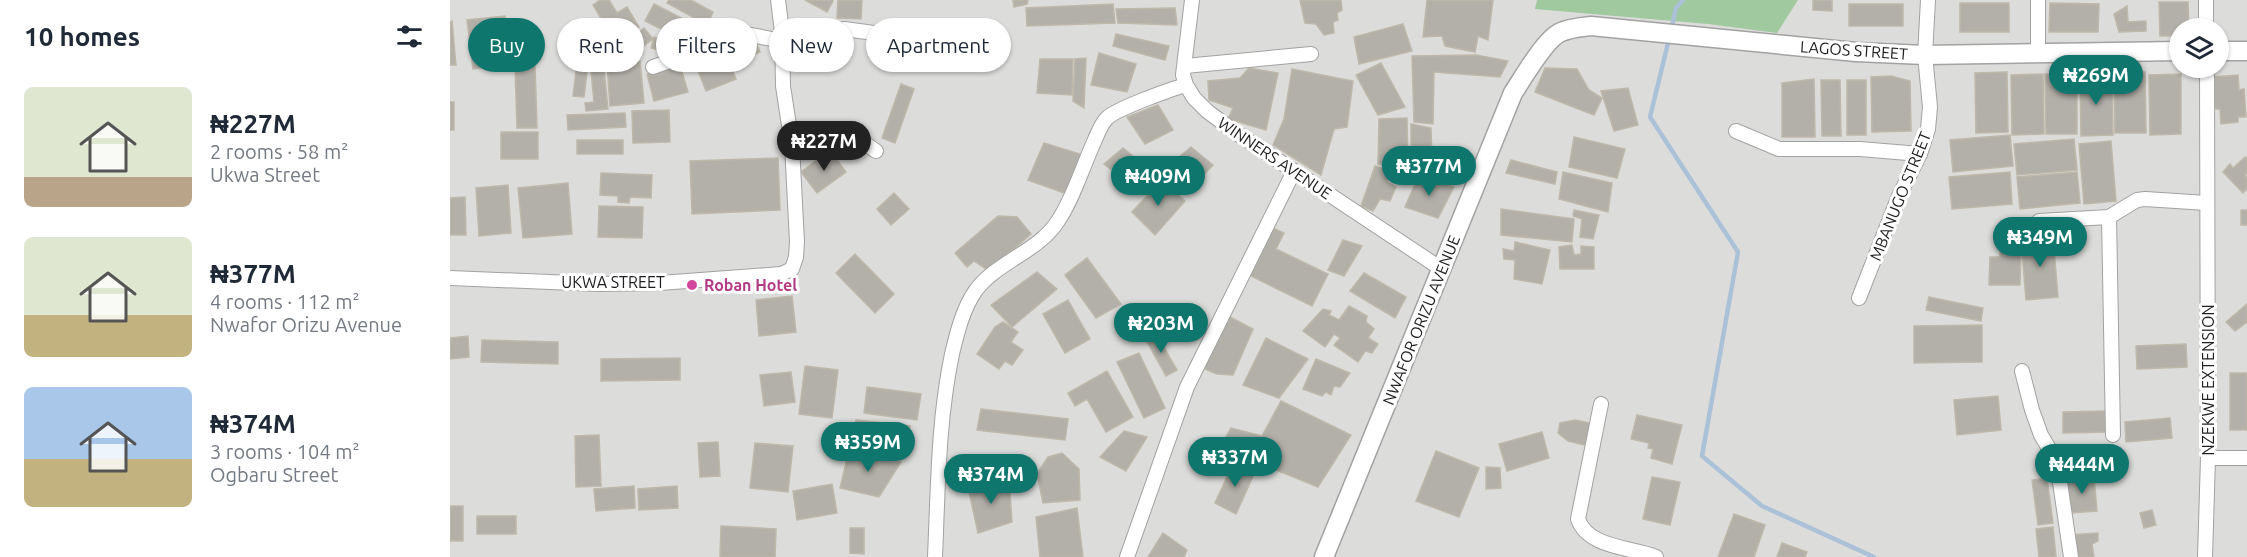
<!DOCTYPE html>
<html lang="en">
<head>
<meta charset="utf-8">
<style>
	:root { --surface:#fff; --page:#f2f2f3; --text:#1f2937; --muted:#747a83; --accent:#0f766e }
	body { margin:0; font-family:Ubuntu,sans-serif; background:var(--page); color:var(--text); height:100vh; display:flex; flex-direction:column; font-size:22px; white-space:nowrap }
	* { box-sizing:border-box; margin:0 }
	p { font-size:20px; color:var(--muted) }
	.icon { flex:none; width:33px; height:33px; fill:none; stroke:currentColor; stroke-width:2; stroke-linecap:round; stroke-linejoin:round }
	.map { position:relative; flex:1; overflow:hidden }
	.sheet { display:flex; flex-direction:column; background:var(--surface); width:450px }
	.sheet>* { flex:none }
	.top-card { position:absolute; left:18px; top:18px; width:570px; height:54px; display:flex; gap:12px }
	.controls { position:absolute; left:1719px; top:18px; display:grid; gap:12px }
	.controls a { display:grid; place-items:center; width:60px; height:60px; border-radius:50%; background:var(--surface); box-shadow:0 2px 4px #0004; font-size:30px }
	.price { position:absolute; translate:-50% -51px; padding:0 14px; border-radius:21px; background:var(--accent); color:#fff; font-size:20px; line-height:39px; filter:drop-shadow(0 2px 3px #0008) }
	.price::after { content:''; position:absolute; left:50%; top:36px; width:18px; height:14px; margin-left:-9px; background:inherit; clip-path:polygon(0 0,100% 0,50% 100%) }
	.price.on { background:#222; color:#fff }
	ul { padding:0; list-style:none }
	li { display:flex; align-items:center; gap:18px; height:150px; padding:0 24px }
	li span { display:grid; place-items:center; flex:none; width:168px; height:120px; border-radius:9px; color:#555 }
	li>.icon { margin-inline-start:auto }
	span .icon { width:72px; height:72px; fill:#fffc; stroke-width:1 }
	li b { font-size:26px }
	h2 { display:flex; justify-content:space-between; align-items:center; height:72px; padding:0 24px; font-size:26px }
	.chip { padding:0 21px; border-radius:27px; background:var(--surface); box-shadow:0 2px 4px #0004; font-size:21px; line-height:54px }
	.chip.on { background:var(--accent); color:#fff }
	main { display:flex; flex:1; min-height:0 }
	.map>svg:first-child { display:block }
	.residential { fill:#dcdcdb; fill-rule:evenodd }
	.forest { fill:#a0c99f }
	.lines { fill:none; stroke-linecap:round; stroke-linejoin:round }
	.stream { stroke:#abc1d7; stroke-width:4.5 }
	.building { fill:#b3b0a9; stroke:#beb8aa; stroke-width:1.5 }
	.minor-casing { stroke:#a2a2a2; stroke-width:16 }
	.tertiary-casing { stroke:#a2a2a2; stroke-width:21 }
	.minor { stroke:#fff; stroke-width:14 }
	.tertiary { stroke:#fff; stroke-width:18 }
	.hotel-dot { fill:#d1479c; stroke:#fff; stroke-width:2 }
	.labels { text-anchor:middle; stroke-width:6; stroke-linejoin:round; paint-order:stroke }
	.street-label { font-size:16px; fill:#1e1e1e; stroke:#fff }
	.hotel-label { font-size:16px; font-weight:bold; fill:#b23c85; stroke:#fff; text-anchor:start }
</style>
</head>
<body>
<main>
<section class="sheet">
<h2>10 homes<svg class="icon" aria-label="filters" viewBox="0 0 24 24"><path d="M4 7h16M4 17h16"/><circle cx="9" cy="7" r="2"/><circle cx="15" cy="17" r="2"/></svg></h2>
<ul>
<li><span style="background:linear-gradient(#dfe7d0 75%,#b9a48a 0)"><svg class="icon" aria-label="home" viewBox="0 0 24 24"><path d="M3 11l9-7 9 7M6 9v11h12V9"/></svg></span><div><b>₦227M</b><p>2 rooms · 58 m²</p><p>Ukwa Street</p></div></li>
<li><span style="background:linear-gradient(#dfe7d0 65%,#c2b280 0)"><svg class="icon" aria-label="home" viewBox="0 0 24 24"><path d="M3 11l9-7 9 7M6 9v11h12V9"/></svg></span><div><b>₦377M</b><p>4 rooms · 112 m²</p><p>Nwafor Orizu Avenue</p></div></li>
<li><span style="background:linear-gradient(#a9c7e8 60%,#c2b280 0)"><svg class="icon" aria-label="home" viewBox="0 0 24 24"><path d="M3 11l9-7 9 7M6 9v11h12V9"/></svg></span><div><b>₦374M</b><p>3 rooms · 104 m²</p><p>Ogbaru Street</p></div></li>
</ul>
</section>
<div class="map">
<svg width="1797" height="557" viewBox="0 0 1797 557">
	<rect width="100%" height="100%" fill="#eeede6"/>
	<path class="residential" d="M 0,0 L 1797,0 L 1797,557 L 0,557 ZM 1730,28 L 1768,28 L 1768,68 L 1730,68 Z"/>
	<polygon class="forest" points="1087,0 1348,0 1327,33 1258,24 1085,9"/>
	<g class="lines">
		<g class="stream">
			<polyline points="1221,30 1226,8 1233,0"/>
			<polyline points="1219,39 1200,117 1288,252 1252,456 1312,506 1424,557"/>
		</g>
	</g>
	<g class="building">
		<polygon points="150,0 159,0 167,13 177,7 189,27 165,42 143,5"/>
		<polygon points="219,0 241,0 263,12 257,25 217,3"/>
		<polygon points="355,0 381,0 383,1 377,12"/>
		<polygon points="388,0 412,0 411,19 387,18"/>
		<polygon points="563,0 578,0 577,4 564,7"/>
		<polygon points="850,0 891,0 892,10 887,13 888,20 883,22 884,33 874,35 866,24 855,23"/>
		<polygon points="977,0 1043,0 1038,40 1028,36 1025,52 995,46 992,36 973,37"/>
		<polygon points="1363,0 1382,0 1382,11 1363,10"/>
		<polygon points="1709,2 1738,2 1739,28 1730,28 1730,36 1710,36"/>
		<rect x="1510" y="3" width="49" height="29"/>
		<polygon points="1600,3 1649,4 1648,32 1599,32"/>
		<polygon points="204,4 255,30 246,47 195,21"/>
		<polygon points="663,4 665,23 577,26 576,8"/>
		<rect x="1399" y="4" width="54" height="22"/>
		<polygon points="1677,6 1678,22 1696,21 1696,31 1669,32 1664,14"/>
		<polygon points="725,8 727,25 668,23 666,9"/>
		<polygon points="55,16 61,64 23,69 17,20"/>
		<polygon points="2,21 6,65 0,65 0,22"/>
		<polygon points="953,24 962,51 909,64 904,37"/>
		<polygon points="194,28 203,39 190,49 181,38"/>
		<polygon points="666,34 719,46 715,60 663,46"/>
		<polygon points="204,37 231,46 228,56 201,48"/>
		<polygon points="125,39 157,41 156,59 124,56"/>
		<polygon points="179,40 183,52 169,56 165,44"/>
		<polygon points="305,40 310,52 280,64 286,79 256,91 245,63 259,57 258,54 270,49 271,54"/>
		<polygon points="649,53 686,64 677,92 641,85"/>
		<polygon points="1026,55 1058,61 1050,77 984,72 983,124 964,122 962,56"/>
		<polygon points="636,58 634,108 623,101 625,59"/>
		<polygon points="153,59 158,109 136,111 135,103 144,102 140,61"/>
		<polygon points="590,59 623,59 622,95 587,93"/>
		<polygon points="190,61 194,103 160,106 157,64"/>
		<polygon points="127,63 138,64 134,97 123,96"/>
		<polygon points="931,63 955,107 928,115 906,75"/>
		<polygon points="230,65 238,92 204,101 197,74"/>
		<polygon points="65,66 85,66 87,128 67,128"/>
		<polygon points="799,68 828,73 816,130 778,119 783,108 759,100 758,81 790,78"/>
		<polygon points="1095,68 1127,69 1139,90 1152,98 1144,115 1085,92"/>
		<polygon points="842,69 903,81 897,127 884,129 871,175 823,145 834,119"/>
		<polygon points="1557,72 1558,132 1526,133 1525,73"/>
		<polygon points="1695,72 1696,133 1665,133 1664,73"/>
		<polygon points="1593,74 1594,134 1562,135 1561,75"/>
		<polygon points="1595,74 1627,74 1627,134 1596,134"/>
		<polygon points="1731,74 1731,134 1700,135 1699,75"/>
		<polygon points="1662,75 1663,135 1631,136 1630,76"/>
		<polygon points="1788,75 1789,90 1794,89 1796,117 1788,117 1788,122 1771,124 1770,109 1765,109 1763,77"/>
		<polygon points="1441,76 1460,81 1461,131 1422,132 1421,77"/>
		<polygon points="1364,79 1365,137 1332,137 1332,83"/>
		<polygon points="1371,80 1390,80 1391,136 1372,136"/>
		<rect x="1397" y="80" width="19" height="55"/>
		<polygon points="451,84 464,89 445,143 432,138"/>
		<polygon points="1178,88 1188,125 1164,131 1151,91"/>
		<rect x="0" y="102" width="4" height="28"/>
		<polygon points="708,105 723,130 695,144 677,117"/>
		<polygon points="219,110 220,142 183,143 182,111"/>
		<polygon points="175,113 176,127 118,130 117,115"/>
		<polygon points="957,118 958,167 928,164 929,119"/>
		<polygon points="961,124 981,128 982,162 961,159"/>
		<rect x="51" y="132" width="37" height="27"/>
		<polygon points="1560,135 1563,166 1503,172 1500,140"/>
		<polygon points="1124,137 1175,149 1167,178 1119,167"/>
		<polygon points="1624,139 1627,170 1567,175 1564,144"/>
		<rect x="127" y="140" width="46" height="14"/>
		<polygon points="1661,141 1666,201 1634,204 1629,144"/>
		<polygon points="594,143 636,156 617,194 578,180"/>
		<polygon points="741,147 763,165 741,188 714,170"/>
		<polygon points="673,148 707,175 692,194 654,164"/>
		<polygon points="380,150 396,172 367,193 351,172"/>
		<polygon points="1795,157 1797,159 1797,173 1795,175 1797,178 1797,189 1793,193 1773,172 1780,164 1783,168"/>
		<polygon points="328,158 330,210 242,214 240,161"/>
		<polygon points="1061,160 1107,172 1105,184 1056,173"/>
		<polygon points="925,166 940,171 937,182 946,187 940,201 930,199 923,211 911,206"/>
		<polygon points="1113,172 1162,183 1158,212 1109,199"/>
		<polygon points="1560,172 1562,204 1502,209 1499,177"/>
		<polygon points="1627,172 1630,203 1570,209 1567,177"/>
		<polygon points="151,173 202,175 201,198 180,197 179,203 168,202 168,196 150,195"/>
		<polygon points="969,175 1004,187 988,218 955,207"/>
		<polygon points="712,180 735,201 705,235 682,212"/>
		<polygon points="118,183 122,234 73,238 68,188"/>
		<polygon points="58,185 61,233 29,236 26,188"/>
		<polygon points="444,193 459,209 441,225 427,209"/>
		<polygon points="15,197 16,235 0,235 0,198"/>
		<polygon points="149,206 193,207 192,238 148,237"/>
		<polygon points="1051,209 1124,219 1122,242 1051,235"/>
		<polygon points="1124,210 1149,215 1143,239 1130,237 1132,219 1123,216"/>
		<rect x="1791" y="210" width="6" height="15"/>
		<polygon points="548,216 567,217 581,234 539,271 524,261 517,267 505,253"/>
		<polygon points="823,228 834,233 826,249 878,274 862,306 799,275"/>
		<polygon points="1603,237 1608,297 1576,300 1571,240"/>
		<polygon points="893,240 912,246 894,276 878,270"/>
		<polygon points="1065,242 1100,250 1092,284 1064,279 1065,260 1054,259 1053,249 1064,251"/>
		<polygon points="1122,245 1124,255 1131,254 1131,246 1144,247 1144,269 1110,269 1109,247"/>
		<polygon points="1550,247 1571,248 1570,285 1539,285 1540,257 1550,257"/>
		<polygon points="405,254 444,294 425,313 386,273"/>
		<polygon points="637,258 671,304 646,318 615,275"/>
		<polygon points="587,272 607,289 562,327 541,305"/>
		<polygon points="914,273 956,297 945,318 900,291"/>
		<polygon points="342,296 346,332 309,336 306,300"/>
		<polygon points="1479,297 1533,308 1531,321 1476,310"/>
		<polygon points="618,300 640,339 615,353 593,314"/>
		<polygon points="1797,304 1797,322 1785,331 1776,322"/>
		<polygon points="899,306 917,316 916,322 924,329 918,338 928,344 922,353 915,351 908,362 884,345 890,338 884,334 875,347 853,331 873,309 881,311 879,315 889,320"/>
		<polygon points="780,317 803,329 783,375 767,374 750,367"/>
		<polygon points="553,322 568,332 561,342 573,350 562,365 555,361 549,369 527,354 545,327"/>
		<polygon points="1532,325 1532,362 1464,363 1464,326"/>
		<polygon points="705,332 727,370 716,376 695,338"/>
		<polygon points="18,336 19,357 0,359 0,338"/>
		<polygon points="816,338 858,359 829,398 793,385"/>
		<polygon points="32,340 108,342 108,364 31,362"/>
		<polygon points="1736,344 1737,367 1687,369 1686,346"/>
		<polygon points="689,353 715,408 694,418 667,362"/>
		<polygon points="230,358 230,380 151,381 151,359"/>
		<polygon points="866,359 900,373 890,387 884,386 881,395 876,392 872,396 853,389"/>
		<polygon points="355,366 388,370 382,418 349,414"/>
		<polygon points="657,371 683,417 656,432 637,399 625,406 618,393"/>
		<polygon points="341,372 345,402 314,406 310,375"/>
		<rect x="1780" y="373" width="17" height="57"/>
		<polygon points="417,387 471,394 467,420 414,413"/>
		<polygon points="1548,396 1551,430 1507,435 1504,400"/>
		<polygon points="831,401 901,435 868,487 770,447 781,428 812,436"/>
		<polygon points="531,409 618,419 615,440 527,430"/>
		<polygon points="1655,411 1656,432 1613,433 1613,412"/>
		<polygon points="1187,415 1232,425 1222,464 1201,458 1203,449 1198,448 1199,443 1181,439"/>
		<polygon points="1720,418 1722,438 1676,442 1675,422"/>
		<polygon points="406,420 460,426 456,453 403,446"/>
		<polygon points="1125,420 1140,423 1135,445 1118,441 1108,433 1110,423"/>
		<polygon points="674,431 697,437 676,471 650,457"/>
		<polygon points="1092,432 1099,458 1057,471 1049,444"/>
		<polygon points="149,435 151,486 126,487 125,436"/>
		<polygon points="268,442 270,476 250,477 248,443"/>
		<polygon points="305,443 343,446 338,492 300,488"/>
		<polygon points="399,450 451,462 429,497 390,488"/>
		<polygon points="986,451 1029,468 1009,517 966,501"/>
		<polygon points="612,453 629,469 630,500 593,503 587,474 598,457"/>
		<polygon points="783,464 805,472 786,514 765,503"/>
		<polygon points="1036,467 1050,468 1051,488 1036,489"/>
		<polygon points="1202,477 1230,482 1220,525 1193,519"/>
		<polygon points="1644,477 1647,511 1620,513 1617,479"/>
		<polygon points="1597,478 1603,523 1588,525 1582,480"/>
		<polygon points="559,479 562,522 528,533 518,487"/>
		<polygon points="382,484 387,513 347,520 343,491"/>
		<polygon points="184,486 185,508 146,511 144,489"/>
		<polygon points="227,486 228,508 189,510 188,489"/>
		<rect x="0" y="506" width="13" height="35"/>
		<polygon points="627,508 633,557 590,557 586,517"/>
		<polygon points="1702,510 1706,525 1694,528 1690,513"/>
		<polygon points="1284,514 1315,525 1304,557 1268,557"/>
		<rect x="27" y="516" width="39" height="18"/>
		<polygon points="271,526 326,529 325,557 270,557"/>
		<polygon points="1603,527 1606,557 1589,557 1586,529"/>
		<polygon points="400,528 414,528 414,554 400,553"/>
		<polygon points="713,533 737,550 734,557 698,557"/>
		<polygon points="1648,533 1648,541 1642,544 1644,557 1621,557 1619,535"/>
		<polygon points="1332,543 1357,552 1355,557 1327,557"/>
	</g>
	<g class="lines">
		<defs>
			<g id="minor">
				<polyline points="742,0 733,75 736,85 744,98 757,111 785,132 993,270"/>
				<polyline points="1756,0 1756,28"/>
				<polyline points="1588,53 1588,0"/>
				<polyline points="332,55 394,29 424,33 443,39"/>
				<polyline points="735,66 861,54"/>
				<polyline points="203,67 296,34 332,41"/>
				<polyline points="1286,131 1329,149 1410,149 1470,154"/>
				<polyline points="342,145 401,139 413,142 426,151"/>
				<polyline points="1659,217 1663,435"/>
				<polyline points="1589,221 1659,217 1687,200 1695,199 1757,203"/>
				<polyline points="0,278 148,284 210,283 331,274 342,269 346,257 347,242 342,145 333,86 332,32 328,0"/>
				<polyline points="1409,298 1449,196 1470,154 1478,129 1480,107 1475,55 1478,0"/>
				<polyline points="1572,371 1582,410 1591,435 1607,462 1621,557"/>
				<path d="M 1151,404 L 1128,519 C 1138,548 1181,547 1206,557"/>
				<polyline points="1758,458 1797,458"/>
				<path d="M 485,557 C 488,489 488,421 502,354 C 507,333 513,308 526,290 C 548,261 588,252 608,221 C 624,197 632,168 644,142 C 647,135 651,124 657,118 C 666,109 721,89 736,85"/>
				<polyline points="677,557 737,387 844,171"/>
				<polyline points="1755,557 1758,458 1757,68"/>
			</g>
			<g id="tertiary">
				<polyline points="1768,51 1797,51"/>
				<path d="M 874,557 L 1063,93 C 1073,78 1094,41 1109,33 C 1118,28 1131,27 1141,26 L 1406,52 L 1475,55 L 1730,51"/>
			</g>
		</defs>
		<use href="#minor" class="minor-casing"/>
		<use href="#tertiary" class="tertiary-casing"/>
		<use href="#minor" class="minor"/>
		<use href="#tertiary" class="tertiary"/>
	</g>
	<circle class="hotel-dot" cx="242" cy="285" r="6"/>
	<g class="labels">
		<g class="street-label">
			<text transform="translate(1404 50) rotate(4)" y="6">LAGOS STREET</text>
			<text transform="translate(825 158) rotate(34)" y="6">WINNERS AVENUE</text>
			<text transform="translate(1450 196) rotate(-68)" y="6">MBANUGO STREET</text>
			<text x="163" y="288">UKWA STREET</text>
			<text transform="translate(971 320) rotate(-68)" y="6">NWAFOR ORIZU AVENUE</text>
			<text transform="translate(1758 380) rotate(-90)" y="6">NZEKWE EXTENSION</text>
		</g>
		<g class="hotel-label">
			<text x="254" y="291">Roban Hotel</text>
		</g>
	</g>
</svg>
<div class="controls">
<a><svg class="icon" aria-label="layers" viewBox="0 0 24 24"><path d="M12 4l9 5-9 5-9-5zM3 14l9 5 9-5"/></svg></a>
</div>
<b class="price" style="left:1646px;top:106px">₦269M</b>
<b class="price on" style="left:374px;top:172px">₦227M</b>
<b class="price" style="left:979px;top:197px">₦377M</b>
<b class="price" style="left:708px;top:207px">₦409M</b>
<b class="price" style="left:1590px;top:268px">₦349M</b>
<b class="price" style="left:711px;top:354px">₦203M</b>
<b class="price" style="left:418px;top:473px">₦359M</b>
<b class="price" style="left:785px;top:488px">₦337M</b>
<b class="price" style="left:1632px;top:495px">₦444M</b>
<b class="price" style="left:541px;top:505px">₦374M</b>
<div class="top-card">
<a class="chip on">Buy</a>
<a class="chip">Rent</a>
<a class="chip">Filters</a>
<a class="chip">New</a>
<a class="chip">Apartment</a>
</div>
</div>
</main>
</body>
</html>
